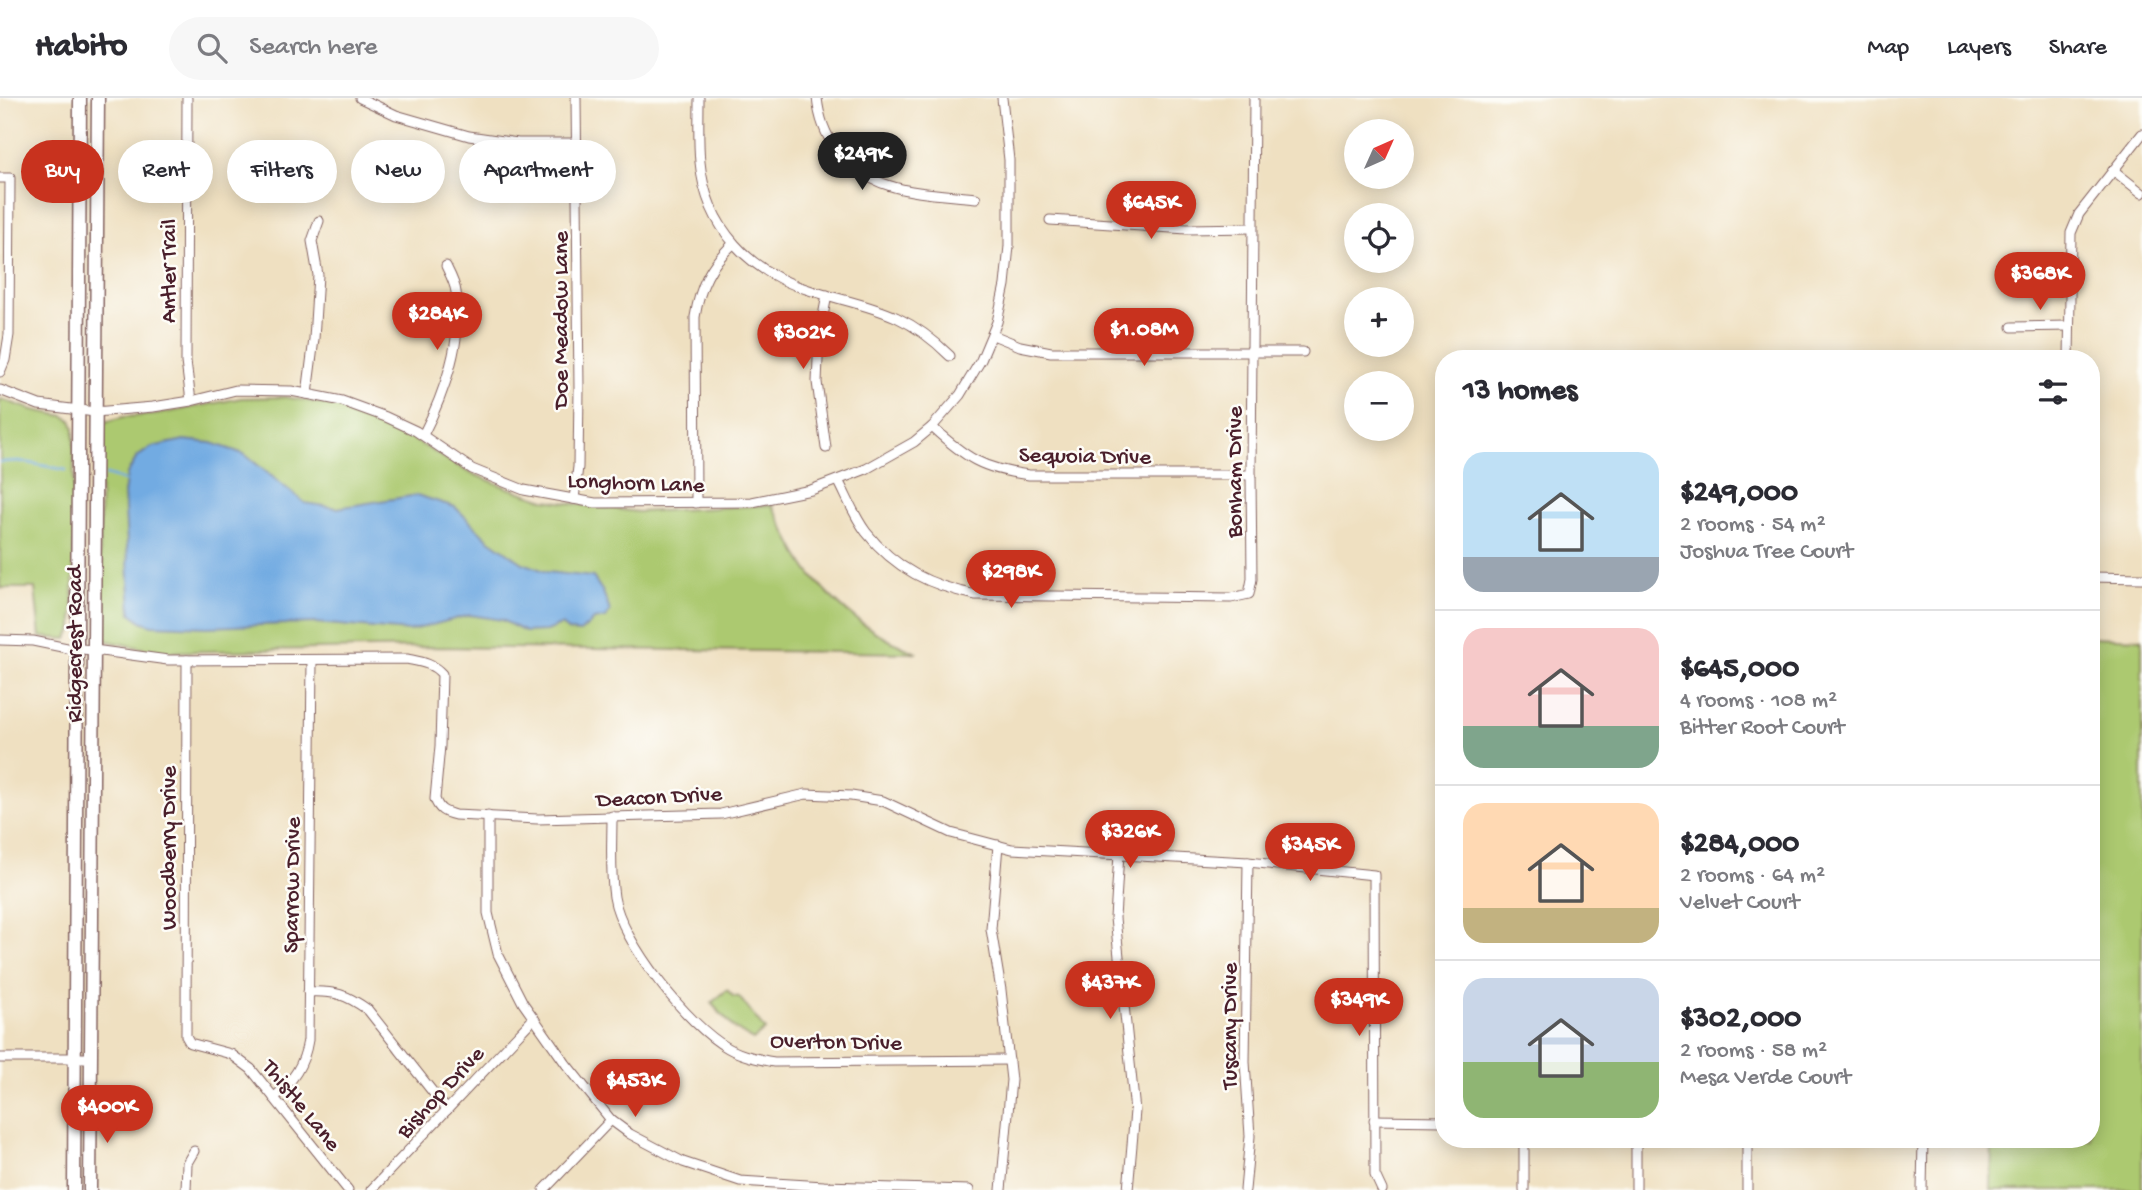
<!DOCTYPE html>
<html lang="en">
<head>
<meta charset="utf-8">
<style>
	:root { --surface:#fff; --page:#f7f7f7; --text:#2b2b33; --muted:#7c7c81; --line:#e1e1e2; --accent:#c8321e }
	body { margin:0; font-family:"Gochi Hand",sans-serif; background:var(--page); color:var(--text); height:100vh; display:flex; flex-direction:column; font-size:26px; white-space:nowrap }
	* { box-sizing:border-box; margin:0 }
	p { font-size:23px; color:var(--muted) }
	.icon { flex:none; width:38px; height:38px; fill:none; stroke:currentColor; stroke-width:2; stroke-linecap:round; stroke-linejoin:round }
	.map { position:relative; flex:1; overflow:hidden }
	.side { position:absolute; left:1435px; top:252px; width:665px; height:798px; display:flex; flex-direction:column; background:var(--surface); border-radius:28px; box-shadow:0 4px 18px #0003 }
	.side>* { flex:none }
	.hud { position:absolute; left:21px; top:42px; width:665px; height:63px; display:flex; gap:14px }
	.needle { width:46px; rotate:45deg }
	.buttons { position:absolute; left:1344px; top:21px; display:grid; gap:14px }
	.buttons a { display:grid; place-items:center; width:70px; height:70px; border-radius:50%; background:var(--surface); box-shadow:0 4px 18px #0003; font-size:35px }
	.price { position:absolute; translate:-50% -60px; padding:0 16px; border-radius:24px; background:var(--accent); color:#fff; font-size:23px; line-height:46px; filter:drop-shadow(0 2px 4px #0008) }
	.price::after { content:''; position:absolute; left:50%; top:42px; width:21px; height:16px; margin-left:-10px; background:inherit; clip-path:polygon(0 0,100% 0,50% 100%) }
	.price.active { background:#222; color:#fff }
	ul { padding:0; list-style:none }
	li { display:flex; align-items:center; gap:21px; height:175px; padding:0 28px }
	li+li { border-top:2px solid var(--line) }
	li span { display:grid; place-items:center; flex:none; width:196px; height:140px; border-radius:21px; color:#555 }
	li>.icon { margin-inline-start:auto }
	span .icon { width:84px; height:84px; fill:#fffc; stroke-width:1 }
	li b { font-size:30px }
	h2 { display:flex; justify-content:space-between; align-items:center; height:84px; padding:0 28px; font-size:30px }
	.chip { padding:0 24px; border-radius:32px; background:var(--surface); box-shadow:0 4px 18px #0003; font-size:24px; line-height:63px }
	.chip.active { background:var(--accent); color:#fff }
	header { display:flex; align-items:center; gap:42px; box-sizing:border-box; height:98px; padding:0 35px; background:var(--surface); border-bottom:2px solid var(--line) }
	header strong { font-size:33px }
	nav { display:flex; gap:38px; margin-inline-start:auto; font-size:24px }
	.search { width:490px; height:63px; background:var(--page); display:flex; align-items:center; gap:18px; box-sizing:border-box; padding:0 24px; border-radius:38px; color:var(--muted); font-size:26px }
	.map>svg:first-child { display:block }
	.green { fill:#acc970; stroke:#7b744e; stroke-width:2 }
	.water { fill:#72abe2; stroke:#5e6586; stroke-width:2 }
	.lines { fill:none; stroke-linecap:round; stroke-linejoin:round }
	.stream { stroke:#72abe2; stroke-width:2.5 }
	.street-casing { stroke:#846360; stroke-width:11 }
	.secondary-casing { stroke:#846360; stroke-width:15 }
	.street { stroke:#fff; stroke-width:9 }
	.secondary { stroke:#fff; stroke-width:12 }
	.labels { text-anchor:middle; stroke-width:5; stroke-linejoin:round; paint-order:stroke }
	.street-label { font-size:23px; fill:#4a1f2b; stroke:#fdfcf7 }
</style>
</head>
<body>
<header>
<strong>Habito</strong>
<div class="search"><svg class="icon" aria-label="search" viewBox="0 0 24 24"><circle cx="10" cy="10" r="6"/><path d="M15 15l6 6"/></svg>Search here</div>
<nav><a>Map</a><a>Layers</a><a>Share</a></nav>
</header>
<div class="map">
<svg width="2142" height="1092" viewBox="0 0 2142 1092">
	<rect width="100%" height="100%" fill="#fdfcf7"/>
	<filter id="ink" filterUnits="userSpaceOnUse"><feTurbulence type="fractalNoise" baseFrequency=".0143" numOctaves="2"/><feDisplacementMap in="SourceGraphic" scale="14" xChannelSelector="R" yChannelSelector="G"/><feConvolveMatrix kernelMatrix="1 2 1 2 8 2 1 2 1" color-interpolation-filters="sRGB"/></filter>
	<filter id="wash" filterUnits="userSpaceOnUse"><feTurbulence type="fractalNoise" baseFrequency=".00686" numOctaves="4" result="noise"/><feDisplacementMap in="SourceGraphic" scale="28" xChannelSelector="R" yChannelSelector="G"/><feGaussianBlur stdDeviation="1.57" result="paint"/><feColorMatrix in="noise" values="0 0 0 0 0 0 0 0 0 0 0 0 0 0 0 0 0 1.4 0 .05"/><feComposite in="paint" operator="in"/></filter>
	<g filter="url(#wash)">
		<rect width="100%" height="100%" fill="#efe0c1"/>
		<g class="green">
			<path d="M 284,299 L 333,307 L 402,335 L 468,374 L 508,390 L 545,402 L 638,414 L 772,407 C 785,431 796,458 813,479 C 841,513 876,539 917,555 L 431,549 L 160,554 L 103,542 L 99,537 L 101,325 L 123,319 L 155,317 L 241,300 Z"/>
			<polygon points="0,301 33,312 64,318 71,322 74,330 73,531 67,541 40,539 35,490 0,490"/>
			<polygon points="2091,539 2142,541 2142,1092 1991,1092 1992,1041 2091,1041"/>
			<polygon points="727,892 733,898 739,899 765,932 753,942 734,930 711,905"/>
		</g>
		<polygon class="water" points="184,342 212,345 244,356 305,405 337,410 417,397 455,409 488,441 523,465 547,474 593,479 603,494 610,513 606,520 594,522 580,534 569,533 561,527 546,533 525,534 502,522 470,517 409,533 315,525 207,529 152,527 141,523 131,515 124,395 127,376 137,359 152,349"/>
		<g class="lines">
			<g class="stream">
				<polyline points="0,364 19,363 66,372"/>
				<polyline points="106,377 126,383"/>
			</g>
		</g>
	</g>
	<g filter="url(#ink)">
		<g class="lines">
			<defs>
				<g id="street">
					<polyline points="187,0 186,264 191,303"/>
					<polyline points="360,0 396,17 469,38 518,45 577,45"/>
					<path d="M 699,0 C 699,21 698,43 700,64 C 706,130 750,175 812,193 C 870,210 904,212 950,258"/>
					<path d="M 817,0 C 819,19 824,35 836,51 C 872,97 923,94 976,100"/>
					<polyline points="2113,72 2142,95"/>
					<polyline points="0,80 10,80 9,237 5,262 0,274"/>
					<polyline points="1050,122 1187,131 1252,130"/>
					<polyline points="2012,229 2069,228"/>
					<polyline points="993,237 1020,248 1051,254 1303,254"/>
					<polyline points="2069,261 2071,135 2079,116 2142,36"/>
					<polyline points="0,292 39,307 95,314 153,309 191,303 236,292 291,293 307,296 342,303 386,319 416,333 472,371 524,392 595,405 752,404 811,392 866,371 914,344 932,329 960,297 981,262 997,224 1005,187 1009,148 1009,62 1002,0"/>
					<polyline points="307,296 314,241 318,177 312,143 319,123"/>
					<path d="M 932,329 C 966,360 982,371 1029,377 L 1251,377"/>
					<path d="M 423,337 C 444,296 464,241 456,194 C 455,185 450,176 446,168"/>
					<polyline points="826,350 817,284 819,239 827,197"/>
					<path d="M 838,382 C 847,399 854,418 866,434 C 895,471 931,488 976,497 L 1231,500 L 1249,496 L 1252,481 L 1251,377 L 1254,0"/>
					<polyline points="574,401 578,369 579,291 576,0"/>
					<path d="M 696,405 L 695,219 C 700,188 710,167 733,146"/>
					<polyline points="2091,479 2142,480"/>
					<path d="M 0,542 L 33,543 L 67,550 L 94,552 L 168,562 L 407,561 C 421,564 432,565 442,576 L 440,648 L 435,701 C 439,712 444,714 455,717 L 538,721 L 721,716 L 806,696 L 851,698 L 883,703 L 951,735 L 1012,751 L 1248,764 L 1374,777 L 1375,1077 L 1382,1092"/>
					<polyline points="187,562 186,938 190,945 231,956 251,971 348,1092"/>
					<polyline points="488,718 488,815 498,856 523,905 566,966 611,1022 630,1036 683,1064 740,1083 824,1088 969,1092"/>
					<path d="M 612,718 C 612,745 610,773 614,799 C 621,843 688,928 728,950 C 742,958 758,961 774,964 L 1009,962"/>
					<polyline points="998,747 991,831 1001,892 1011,982 1001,1092"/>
					<polyline points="1119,756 1115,820 1135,1013 1128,1092"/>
					<path d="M 308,894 C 335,893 346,896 368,912 L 447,1012"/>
					<polyline points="0,960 91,960"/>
					<path d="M 274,1000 C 293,982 304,968 308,942 L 312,562"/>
					<polyline points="1374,1022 1444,1023"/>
					<polyline points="186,1092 187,1065 194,1053"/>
					<polyline points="371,1092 534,920"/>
					<polyline points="544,1092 611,1022"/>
					<polyline points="1245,1092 1250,1038 1245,964 1248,764"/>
					<polyline points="1524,1092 1524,1041"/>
					<polyline points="1636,1092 1636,1041"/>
					<polyline points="1747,1092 1747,1041"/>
					<polyline points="1922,1092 1923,1041"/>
				</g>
				<g id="secondary">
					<polyline points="74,1092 80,0"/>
					<polyline points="90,1092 98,0"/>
				</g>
			</defs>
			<use href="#street" class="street-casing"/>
			<use href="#secondary" class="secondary-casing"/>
			<use href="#street" class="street"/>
			<use href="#secondary" class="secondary"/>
		</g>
	</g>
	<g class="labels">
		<g class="street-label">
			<text transform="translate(167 173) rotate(-90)" y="8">Antler Trail</text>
			<text transform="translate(559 222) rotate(-90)" y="8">Doe Meadow Lane</text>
			<text transform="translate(1085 356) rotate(1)" y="8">Sequoia Drive</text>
			<text transform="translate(1233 374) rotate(-90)" y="8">Bonham Drive</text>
			<text transform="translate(636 383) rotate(2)" y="8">Longhorn Lane</text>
			<text transform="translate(73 546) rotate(-90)" y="8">Ridgecrest Road</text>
			<text transform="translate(659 697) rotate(-3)" y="8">Deacon Drive</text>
			<text transform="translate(167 750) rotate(-90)" y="8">Woodberry Drive</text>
			<text transform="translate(290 787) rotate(-89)" y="8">Sparrow Drive</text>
			<text transform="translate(1228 928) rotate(-90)" y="8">Tuscany Drive</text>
			<text transform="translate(836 942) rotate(1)" y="8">Overton Drive</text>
			<text transform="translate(439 993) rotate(-47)" y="8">Bishop Drive</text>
			<text transform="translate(303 1006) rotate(51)" y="8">Thistle Lane</text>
		</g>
	</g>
</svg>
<div class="buttons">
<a><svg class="needle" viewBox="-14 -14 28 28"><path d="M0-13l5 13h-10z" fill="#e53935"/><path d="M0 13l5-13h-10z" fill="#7c7c81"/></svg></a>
<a><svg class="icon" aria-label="locate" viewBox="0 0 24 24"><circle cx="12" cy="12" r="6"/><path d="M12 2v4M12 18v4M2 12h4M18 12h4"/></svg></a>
<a>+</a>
<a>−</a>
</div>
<b class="price active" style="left:862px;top:94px">$249K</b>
<b class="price" style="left:1151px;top:143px">$645K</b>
<b class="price" style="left:2040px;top:214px">$368K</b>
<b class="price" style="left:437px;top:254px">$284K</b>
<b class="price" style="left:1144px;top:270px">$1.08M</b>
<b class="price" style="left:803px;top:273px">$302K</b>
<b class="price" style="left:1011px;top:512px">$298K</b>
<b class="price" style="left:1130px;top:772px">$326K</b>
<b class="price" style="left:1310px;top:785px">$345K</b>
<b class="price" style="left:1110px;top:923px">$437K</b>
<b class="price" style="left:1359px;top:940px">$349K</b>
<b class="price" style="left:635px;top:1021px">$453K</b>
<b class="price" style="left:107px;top:1047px">$400K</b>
<div class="hud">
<a class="chip active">Buy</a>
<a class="chip">Rent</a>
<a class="chip">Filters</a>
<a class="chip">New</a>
<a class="chip">Apartment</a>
</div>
<section class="side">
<h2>13 homes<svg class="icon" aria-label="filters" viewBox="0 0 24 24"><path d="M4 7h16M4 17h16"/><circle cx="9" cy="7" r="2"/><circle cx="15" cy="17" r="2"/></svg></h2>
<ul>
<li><span style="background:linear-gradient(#bfe0f5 75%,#9aa5b1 0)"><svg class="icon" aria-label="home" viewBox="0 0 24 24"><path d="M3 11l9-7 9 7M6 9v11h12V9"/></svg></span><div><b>$249,000</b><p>2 rooms · 54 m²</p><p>Joshua Tree Court</p></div></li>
<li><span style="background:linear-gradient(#f6c9c9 70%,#7fa58c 0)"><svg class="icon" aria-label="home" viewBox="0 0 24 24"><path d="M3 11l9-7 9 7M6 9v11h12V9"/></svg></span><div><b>$645,000</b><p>4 rooms · 108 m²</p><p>Bitter Root Court</p></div></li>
<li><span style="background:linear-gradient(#ffd9b3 75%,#c2b280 0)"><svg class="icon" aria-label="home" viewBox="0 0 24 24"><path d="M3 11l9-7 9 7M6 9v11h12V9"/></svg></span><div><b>$284,000</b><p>2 rooms · 64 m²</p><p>Velvet Court</p></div></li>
<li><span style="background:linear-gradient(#c9d6e8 60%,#8fb573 0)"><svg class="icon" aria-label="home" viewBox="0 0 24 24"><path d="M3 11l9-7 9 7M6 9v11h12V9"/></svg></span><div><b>$302,000</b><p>2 rooms · 58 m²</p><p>Mesa Verde Court</p></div></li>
</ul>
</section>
</div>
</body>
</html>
